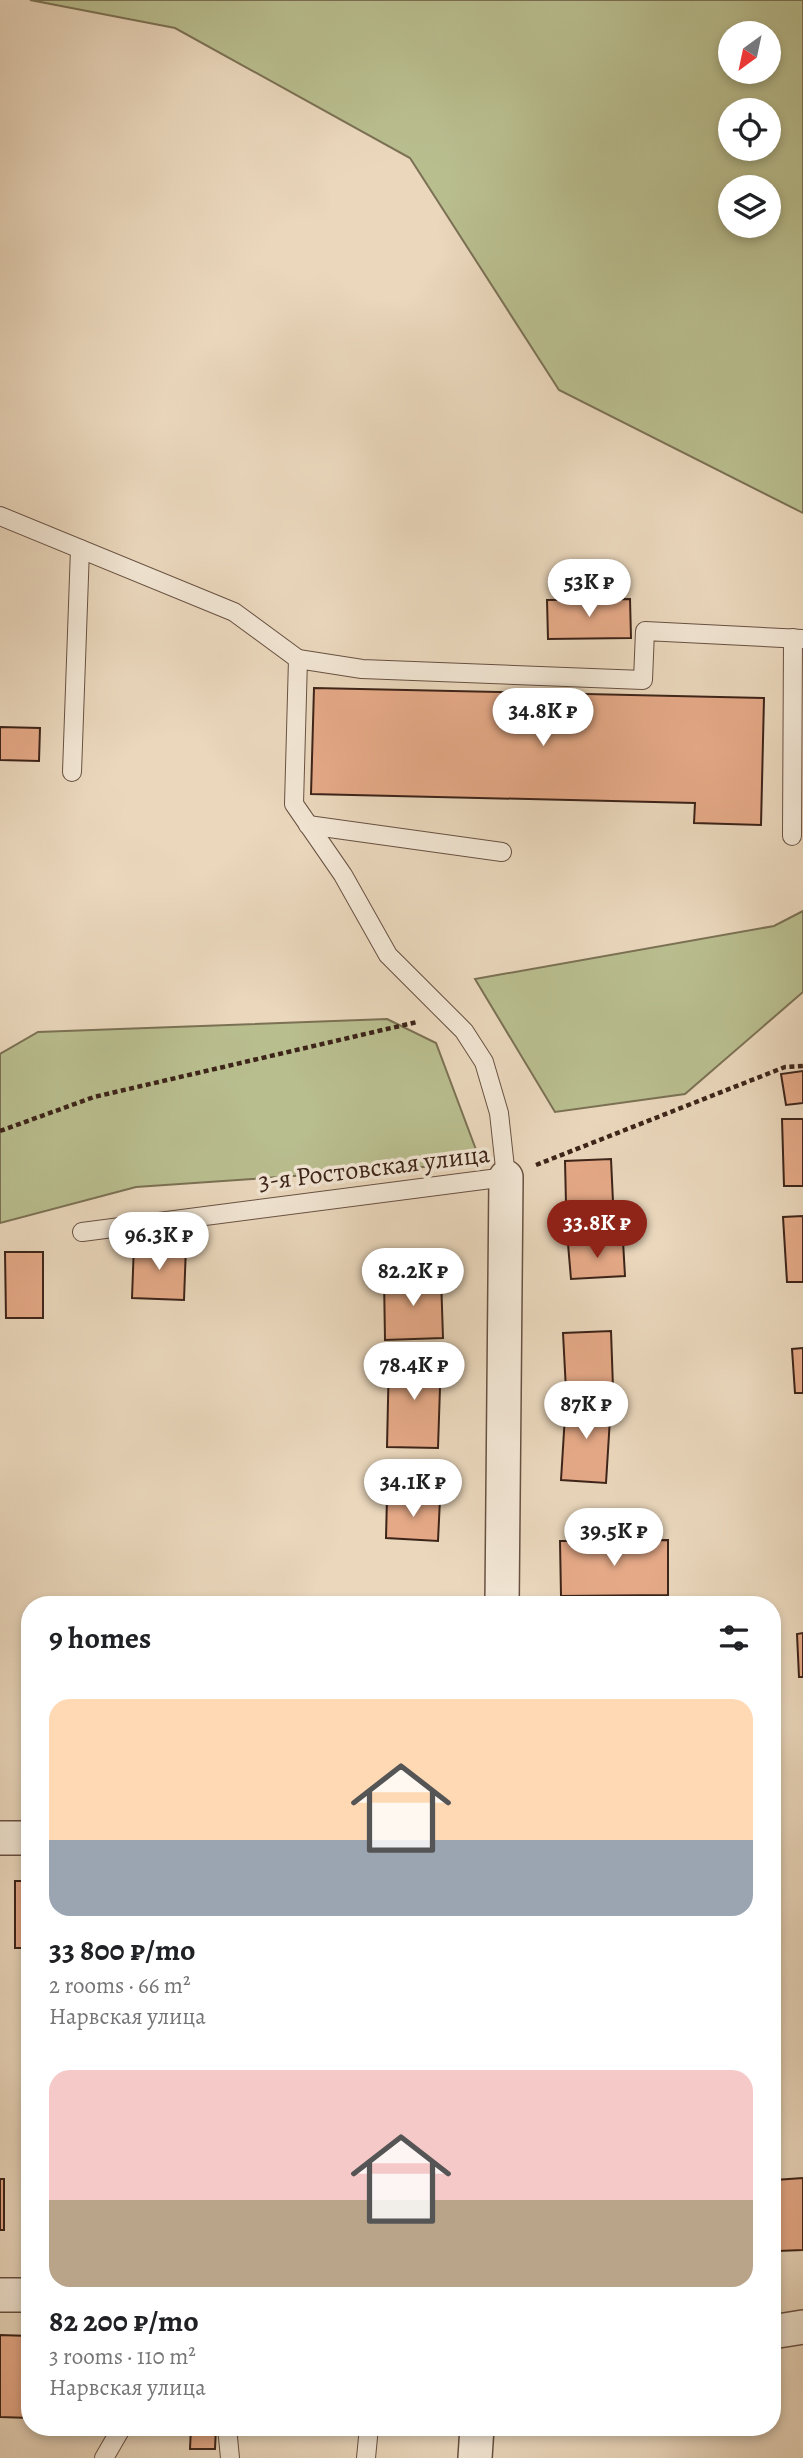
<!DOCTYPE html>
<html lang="en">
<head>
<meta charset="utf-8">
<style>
	:root { --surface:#fff; --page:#f2f2f2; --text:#202124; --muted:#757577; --accent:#8f2418 }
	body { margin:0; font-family:Alegreya,serif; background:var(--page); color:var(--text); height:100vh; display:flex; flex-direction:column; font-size:26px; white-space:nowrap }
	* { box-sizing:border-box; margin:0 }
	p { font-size:23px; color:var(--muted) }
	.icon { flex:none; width:38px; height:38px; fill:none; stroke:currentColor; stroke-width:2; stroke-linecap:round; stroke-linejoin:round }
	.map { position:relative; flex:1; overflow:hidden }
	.details { position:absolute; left:21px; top:1596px; width:760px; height:840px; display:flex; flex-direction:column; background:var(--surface); border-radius:28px; box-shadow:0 4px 10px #0003 }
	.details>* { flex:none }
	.needle { width:46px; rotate:213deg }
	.tools { position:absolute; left:718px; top:21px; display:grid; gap:14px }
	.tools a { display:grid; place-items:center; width:63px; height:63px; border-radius:50%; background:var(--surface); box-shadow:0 4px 10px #0003; font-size:35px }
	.price { position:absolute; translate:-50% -60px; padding:0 16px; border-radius:24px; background:#fff; color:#222; font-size:23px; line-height:46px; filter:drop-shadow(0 2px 4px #0008) }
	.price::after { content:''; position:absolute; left:50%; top:42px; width:21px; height:16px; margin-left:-10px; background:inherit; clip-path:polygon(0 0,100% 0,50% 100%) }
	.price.on { background:var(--accent); color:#fff }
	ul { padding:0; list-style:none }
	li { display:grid; align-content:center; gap:14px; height:371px; padding:0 28px }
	li span { display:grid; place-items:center; height:217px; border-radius:21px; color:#555 }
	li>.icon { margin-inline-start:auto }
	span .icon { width:126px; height:126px; fill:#fffc; stroke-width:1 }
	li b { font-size:30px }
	h2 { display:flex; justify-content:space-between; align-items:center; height:84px; padding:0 28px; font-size:30px }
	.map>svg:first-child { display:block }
	.green { fill:#b9be8f; stroke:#7b7154; stroke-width:2; fill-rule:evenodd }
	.building { fill:#e5a987; stroke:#3d2419; stroke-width:2 }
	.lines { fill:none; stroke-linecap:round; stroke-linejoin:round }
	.service-casing { stroke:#685142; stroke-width:20 }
	.minor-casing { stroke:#685142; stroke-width:36 }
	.path { stroke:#3d2419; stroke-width:4.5; stroke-dasharray:5 3.5; stroke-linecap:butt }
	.service { stroke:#f1e5d3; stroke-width:18 }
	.minor { stroke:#f1e5d3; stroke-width:33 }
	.labels { text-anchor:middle; stroke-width:7; stroke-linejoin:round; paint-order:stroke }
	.street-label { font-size:26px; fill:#3d2419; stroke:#f1e5d3 }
</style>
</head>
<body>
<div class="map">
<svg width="803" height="2458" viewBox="0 0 803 2458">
	<rect width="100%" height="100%" fill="#ead7bc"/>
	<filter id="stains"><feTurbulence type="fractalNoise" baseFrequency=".00286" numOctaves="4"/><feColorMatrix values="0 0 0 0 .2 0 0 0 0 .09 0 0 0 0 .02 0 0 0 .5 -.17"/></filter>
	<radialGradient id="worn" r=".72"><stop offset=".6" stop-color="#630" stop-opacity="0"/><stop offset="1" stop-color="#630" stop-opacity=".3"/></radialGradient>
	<g class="green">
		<path d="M 30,0 L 803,0 L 803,513 L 559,390 L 410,158 L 175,28 ZM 730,33 L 768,33 L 768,72 L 730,72 ZM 730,110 L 768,110 L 768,149 L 730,149 ZM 730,187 L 768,187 L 768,226 L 730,226 Z"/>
		<polygon points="803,911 803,992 685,1094 555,1112 475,979 774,926"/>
		<polygon points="387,1019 436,1043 481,1163 136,1187 0,1223 0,1054 38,1032"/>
	</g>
	<g class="building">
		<polygon points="630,599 631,638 548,639 547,600"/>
		<polygon points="314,688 764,698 761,825 694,823 695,803 311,794"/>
		<polygon points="0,727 40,728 39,761 0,760"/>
		<polygon points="803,1071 803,1103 786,1105 781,1074"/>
		<polygon points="782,1119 803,1119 803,1186 784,1186"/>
		<polygon points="611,1159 613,1202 566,1204 565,1161"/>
		<polygon points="803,1216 803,1282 787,1282 783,1217"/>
		<polygon points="623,1241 625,1276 571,1279 568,1244"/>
		<polygon points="134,1244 186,1246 184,1300 132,1298"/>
		<polygon points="5,1252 43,1252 43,1318 6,1318"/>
		<polygon points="441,1277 443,1338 385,1340 384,1278"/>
		<polygon points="611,1331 613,1388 566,1390 563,1333"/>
		<polygon points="803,1348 803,1393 795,1393 792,1349"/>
		<polygon points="389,1356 441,1357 438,1448 387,1447"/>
		<polygon points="566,1399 611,1402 606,1483 561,1480"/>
		<polygon points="387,1497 440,1499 438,1541 386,1538"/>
		<polygon points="668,1540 668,1595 561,1596 560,1541"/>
		<polygon points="803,1633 803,1677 799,1677 797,1634"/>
		<rect x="15" y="1881" width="15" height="67"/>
		<polygon points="803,2178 803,2250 778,2251 775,2180"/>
		<rect x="0" y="2179" width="4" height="51"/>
		<polygon points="0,2335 30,2336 30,2418 0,2417"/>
		<polygon points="191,2427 216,2427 215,2449 190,2449"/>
	</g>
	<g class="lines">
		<defs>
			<g id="service">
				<polyline points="0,516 234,612 298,659"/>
				<polyline points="72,772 80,549"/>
				<polyline points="308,825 502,852"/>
				<polyline points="792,836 793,638"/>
				<polyline points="82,1232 506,1177 499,1113 484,1062 464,1031 388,955 343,875 294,804 298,659 362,669 643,680 645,631 803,639"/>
				<polyline points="227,2427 230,2458"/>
				<polyline points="104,2458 122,2427"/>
				<polyline points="366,2458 369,2427"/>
			</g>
			<g id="minor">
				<polyline points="502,1605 506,1177"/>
				<polyline points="0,1838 30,1838"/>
				<polyline points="0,2295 30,2295"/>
				<polyline points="772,2332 803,2327"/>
				<polyline points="475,2458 477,2427"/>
			</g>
		</defs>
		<use href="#service" class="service-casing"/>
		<use href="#minor" class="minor-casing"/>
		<g class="path">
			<polyline points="0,1131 94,1097 417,1022"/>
			<polyline points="536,1165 785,1067 803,1066"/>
		</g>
		<use href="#service" class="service"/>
		<use href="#minor" class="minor"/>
	</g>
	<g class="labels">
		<g class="street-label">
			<text transform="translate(374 1167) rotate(-7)" y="9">3-я Ростовская улица</text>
		</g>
	</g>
	<rect width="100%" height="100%" filter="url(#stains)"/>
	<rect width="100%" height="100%" fill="url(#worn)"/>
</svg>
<div class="tools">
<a><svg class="needle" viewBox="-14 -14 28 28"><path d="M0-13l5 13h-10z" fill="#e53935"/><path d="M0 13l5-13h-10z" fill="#757577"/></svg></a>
<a><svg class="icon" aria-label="locate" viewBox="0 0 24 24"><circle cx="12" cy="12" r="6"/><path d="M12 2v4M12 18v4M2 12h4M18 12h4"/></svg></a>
<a><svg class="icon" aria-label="layers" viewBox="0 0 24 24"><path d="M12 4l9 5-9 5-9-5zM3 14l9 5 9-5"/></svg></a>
</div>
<b class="price" style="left:589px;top:619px">53K ₽</b>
<b class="price" style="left:543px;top:748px">34.8K ₽</b>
<b class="price on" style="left:597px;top:1260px">33.8K ₽</b>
<b class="price" style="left:159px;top:1272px">96.3K ₽</b>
<b class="price" style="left:413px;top:1308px">82.2K ₽</b>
<b class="price" style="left:414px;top:1402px">78.4K ₽</b>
<b class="price" style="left:586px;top:1441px">87K ₽</b>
<b class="price" style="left:413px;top:1519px">34.1K ₽</b>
<b class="price" style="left:614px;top:1568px">39.5K ₽</b>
<section class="details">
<h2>9 homes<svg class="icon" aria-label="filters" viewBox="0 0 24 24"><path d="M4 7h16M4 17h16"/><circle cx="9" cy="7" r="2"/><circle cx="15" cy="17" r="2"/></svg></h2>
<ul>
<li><span style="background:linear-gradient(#ffd9b3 65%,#9aa5b1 0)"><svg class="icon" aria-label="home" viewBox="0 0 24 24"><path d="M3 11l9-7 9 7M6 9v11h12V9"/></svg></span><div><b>33 800 ₽/mo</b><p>2 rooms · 66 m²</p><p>Нарвская улица</p></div></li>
<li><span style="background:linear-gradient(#f6c9c9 60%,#b9a48a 0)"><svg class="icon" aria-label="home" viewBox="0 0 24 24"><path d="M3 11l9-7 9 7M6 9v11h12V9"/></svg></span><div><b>82 200 ₽/mo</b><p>3 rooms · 110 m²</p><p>Нарвская улица</p></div></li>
</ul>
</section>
</div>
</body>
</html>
